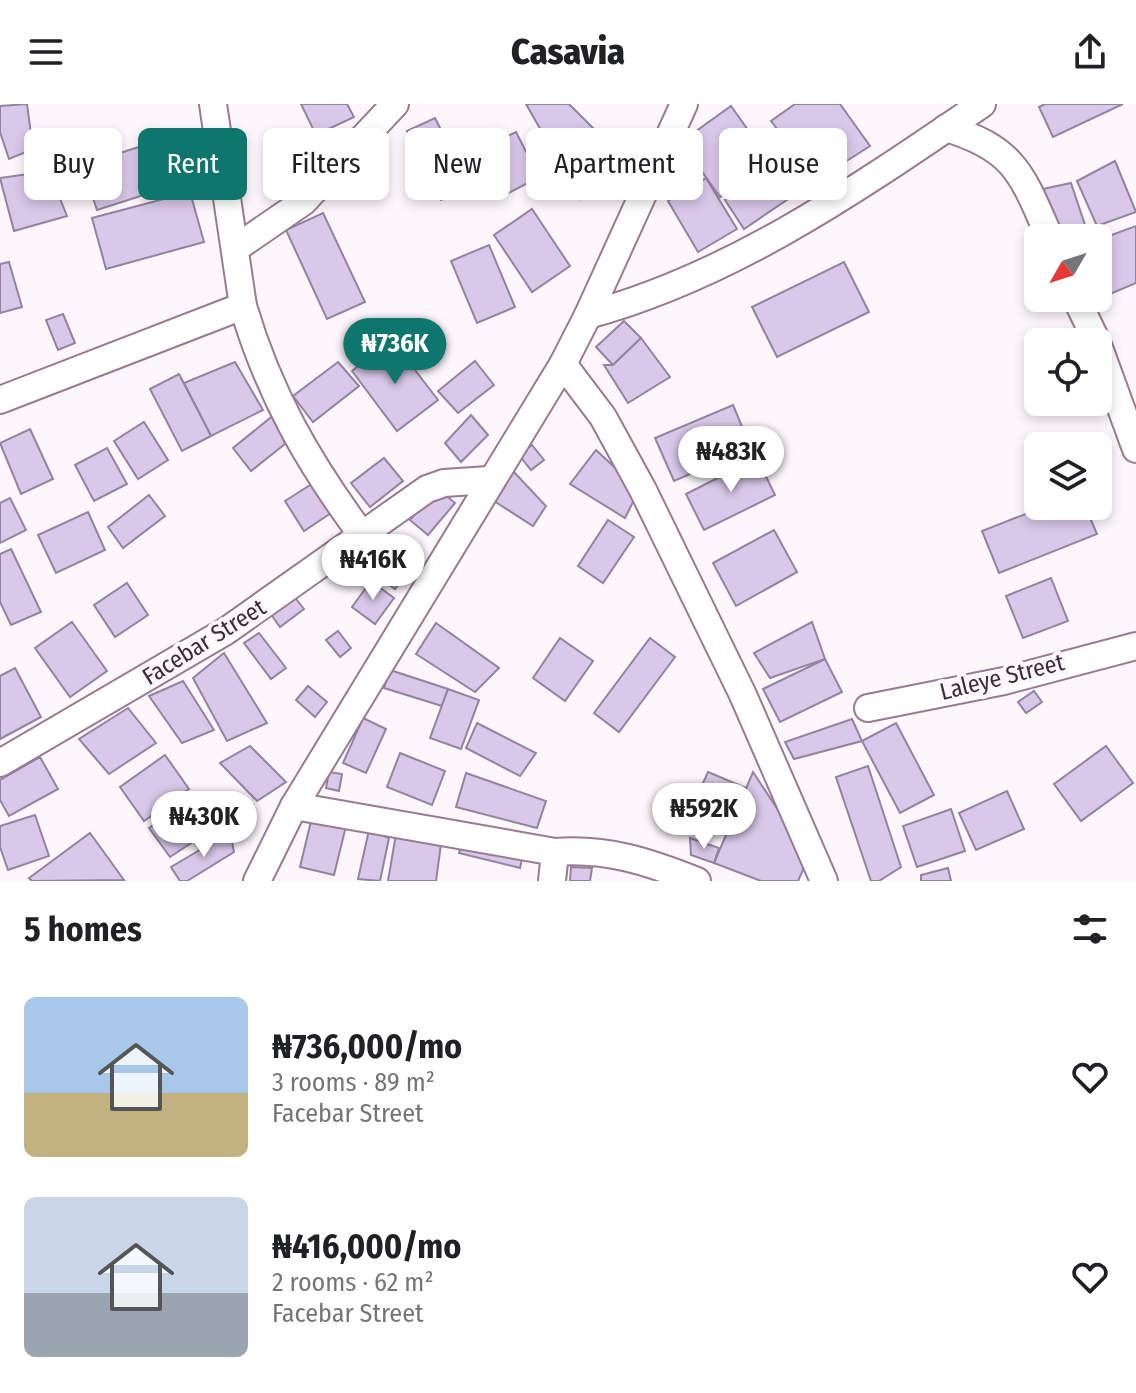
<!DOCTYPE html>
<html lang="en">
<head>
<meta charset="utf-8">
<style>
	:root { --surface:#fff; --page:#f6f6f6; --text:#202124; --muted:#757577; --accent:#0f766e }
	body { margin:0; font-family:"Fira Sans Condensed",sans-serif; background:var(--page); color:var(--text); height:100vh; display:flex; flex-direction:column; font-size:30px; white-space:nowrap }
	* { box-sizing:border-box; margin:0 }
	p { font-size:26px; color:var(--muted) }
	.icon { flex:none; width:44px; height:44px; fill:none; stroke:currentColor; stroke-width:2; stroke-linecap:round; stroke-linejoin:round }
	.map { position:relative; height:777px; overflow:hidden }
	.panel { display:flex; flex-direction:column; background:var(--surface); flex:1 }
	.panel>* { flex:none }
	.top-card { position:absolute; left:24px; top:24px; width:1088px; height:72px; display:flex; gap:16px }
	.needle { width:52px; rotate:231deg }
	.fabs { position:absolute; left:1024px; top:120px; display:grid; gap:16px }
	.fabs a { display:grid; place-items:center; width:88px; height:88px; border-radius:12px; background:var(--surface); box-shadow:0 4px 12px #0003; font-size:40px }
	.price { position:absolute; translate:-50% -68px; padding:0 18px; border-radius:28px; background:#fff; color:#222; font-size:26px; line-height:52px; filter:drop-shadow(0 2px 4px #0008) }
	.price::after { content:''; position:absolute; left:50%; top:48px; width:24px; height:18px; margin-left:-12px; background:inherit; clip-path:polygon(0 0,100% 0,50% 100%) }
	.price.current { background:var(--accent); color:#fff }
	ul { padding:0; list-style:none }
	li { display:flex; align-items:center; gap:24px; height:200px; padding:0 24px }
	li span { display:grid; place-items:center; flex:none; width:224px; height:160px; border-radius:12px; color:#555 }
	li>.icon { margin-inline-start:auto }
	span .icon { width:96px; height:96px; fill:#fffc; stroke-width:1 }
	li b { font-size:34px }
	h2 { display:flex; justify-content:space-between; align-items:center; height:96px; padding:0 24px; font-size:34px }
	.pill { padding:0 28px; border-radius:12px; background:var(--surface); box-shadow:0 4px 12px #0003; font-size:28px; line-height:72px }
	.pill.current { background:var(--accent); color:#fff }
	header { display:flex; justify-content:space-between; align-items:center; height:104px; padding:0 24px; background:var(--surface); font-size:36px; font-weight:800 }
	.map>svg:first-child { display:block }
	.building { fill:#d9c8e9; stroke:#9383a1; stroke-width:2 }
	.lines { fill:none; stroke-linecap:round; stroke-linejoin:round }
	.street-casing { stroke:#997b91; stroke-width:30 }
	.street { stroke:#fff; stroke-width:26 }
	.labels { text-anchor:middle; stroke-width:8; stroke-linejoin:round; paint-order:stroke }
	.street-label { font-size:24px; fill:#3a2d37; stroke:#fdf6fb }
</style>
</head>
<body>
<header><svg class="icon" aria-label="menu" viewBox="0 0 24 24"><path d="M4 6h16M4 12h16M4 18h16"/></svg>Casavia<svg class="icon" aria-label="share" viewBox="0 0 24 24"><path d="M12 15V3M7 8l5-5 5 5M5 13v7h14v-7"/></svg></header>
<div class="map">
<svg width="1136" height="777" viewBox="0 0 1136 777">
	<rect width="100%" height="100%" fill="#fdf6fb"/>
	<g class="building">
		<polygon points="27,0 33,45 9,55 0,28 0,2"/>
		<polygon points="301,0 347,0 354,13 316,31"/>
		<polygon points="526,0 569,0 618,49 580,95"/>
		<polygon points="795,0 840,0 870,42 817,76 771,17"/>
		<polygon points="1045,0 1123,0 1053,33 1039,3"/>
		<polygon points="731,2 770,57 720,93 681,38"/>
		<polygon points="435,14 469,82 441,96 407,27"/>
		<polygon points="516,28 539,73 501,93 477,47"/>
		<polygon points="167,34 181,79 97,106 82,61"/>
		<polygon points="784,57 803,85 744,125 725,96"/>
		<polygon points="1115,57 1136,108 1097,122 1077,77"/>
		<polygon points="49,67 67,112 14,127 0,74"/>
		<polygon points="706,74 737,125 698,148 668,97"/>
		<polygon points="1071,79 1086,124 1063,134 1043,85"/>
		<polygon points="190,88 204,138 106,165 92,114"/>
		<polygon points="532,105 570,162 532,188 494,131"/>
		<polygon points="323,109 365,198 327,215 286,126"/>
		<polygon points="1136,122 1136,179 1096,196 1098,136"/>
		<polygon points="489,141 515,203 477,219 451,157"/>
		<polygon points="9,158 22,203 0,209 0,160"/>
		<polygon points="844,158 869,208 777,253 752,203"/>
		<polygon points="63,210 75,239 58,246 46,216"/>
		<polygon points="624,217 641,234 613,261 596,243"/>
		<polygon points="641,234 670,273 628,299 604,261 613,261"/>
		<polygon points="392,236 438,296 397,327 352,267"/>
		<polygon points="475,257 494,281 458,309 438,287"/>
		<polygon points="235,258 263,306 211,332 184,279"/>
		<polygon points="338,258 359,282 313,318 293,292"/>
		<polygon points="179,270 211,332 182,347 150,285"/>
		<polygon points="733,301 751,344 674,377 655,334"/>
		<polygon points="275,310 285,340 251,367 233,344"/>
		<polygon points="471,311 488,331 461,358 445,339"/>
		<polygon points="144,318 168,356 138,375 114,337"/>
		<polygon points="30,325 53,375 21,390 0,339"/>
		<polygon points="532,341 544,356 531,366 519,351"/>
		<polygon points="107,344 127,380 94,397 75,361"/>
		<polygon points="596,346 639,386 625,414 570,380"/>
		<polygon points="384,354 403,377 370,403 351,379"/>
		<polygon points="757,354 775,391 704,426 686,390"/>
		<polygon points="513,367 546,402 533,422 494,397"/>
		<polygon points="318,376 337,405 304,427 285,397"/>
		<polygon points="437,384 455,399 428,431 410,416"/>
		<polygon points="149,391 165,412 123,444 108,423"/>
		<polygon points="10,394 26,426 0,439 0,399"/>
		<polygon points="1046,402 1085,402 1097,430 999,469 982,427"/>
		<polygon points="88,408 105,446 56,469 38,431"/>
		<polygon points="608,416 634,433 603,479 578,462"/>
		<polygon points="774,426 797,468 736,502 713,459"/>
		<polygon points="11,445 41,508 11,521 0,498 0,450"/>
		<polygon points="375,447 406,470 395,485 364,463"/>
		<polygon points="1051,474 1068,517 1023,534 1006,492"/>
		<polygon points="371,477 394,494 375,520 352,503"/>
		<polygon points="127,479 148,511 115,533 94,501"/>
		<polygon points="293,491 304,505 280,523 270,509"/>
		<polygon points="72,518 107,567 70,593 35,544"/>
		<polygon points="812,518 825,555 770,574 754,549"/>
		<polygon points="436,519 499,564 475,588 416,550"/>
		<polygon points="338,527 351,544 340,553 326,536"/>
		<polygon points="259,529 286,564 271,575 244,539"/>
		<polygon points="560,534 593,557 565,597 533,574"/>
		<polygon points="650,534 675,553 619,628 594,609"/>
		<polygon points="224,549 267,619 227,637 193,574"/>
		<polygon points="825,555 842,588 780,618 763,585"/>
		<polygon points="15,564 41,613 0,635 0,572"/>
		<polygon points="390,566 448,585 442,602 384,584"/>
		<polygon points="183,577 214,626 182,639 149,592"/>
		<polygon points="308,582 327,598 315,613 296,596"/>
		<polygon points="448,585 479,596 461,645 430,634"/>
		<polygon points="1034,587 1042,598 1026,609 1018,598"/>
		<polygon points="128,604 156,639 109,670 79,635"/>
		<polygon points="363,614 386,625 366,669 343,659"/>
		<polygon points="852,615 862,637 794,655 785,638"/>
		<polygon points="477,619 536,649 520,672 466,644"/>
		<polygon points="896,619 934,691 900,709 862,637"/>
		<polygon points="250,642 286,678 257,697 220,659"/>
		<polygon points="1106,642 1133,679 1081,717 1054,680"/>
		<polygon points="400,649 445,667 432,701 387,683"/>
		<polygon points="165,651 189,685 144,717 120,683"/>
		<polygon points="40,653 58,685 9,712 0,696 0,676"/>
		<polygon points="868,662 901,763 879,777 871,777 836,673"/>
		<polygon points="329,668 342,670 339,687 326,684"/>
		<polygon points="708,668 746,684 737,707 698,690"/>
		<polygon points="753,668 809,753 798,777 761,777 714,759"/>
		<polygon points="466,669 546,697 537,724 456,703"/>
		<polygon points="1007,687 1024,725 976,746 959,709"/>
		<polygon points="200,688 220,720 170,753 149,724"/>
		<polygon points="951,705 965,747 917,763 903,722"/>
		<polygon points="35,711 49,752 8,766 0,743 0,722"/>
		<polygon points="312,713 346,722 334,771 300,763"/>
		<polygon points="369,726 389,734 380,777 358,775"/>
		<polygon points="230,728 234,748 187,777 180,777 171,763"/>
		<polygon points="90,729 124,776 32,777 29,774"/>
		<polygon points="396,730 441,740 436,777 388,777"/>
		<polygon points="690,734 719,744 714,759 691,751"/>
		<polygon points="462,735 523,750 520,764 459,749"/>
		<polygon points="571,763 592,764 590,777 570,777"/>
		<polygon points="948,764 951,777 921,777 921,771"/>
	</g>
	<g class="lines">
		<defs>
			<g id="street">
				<path d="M 213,0 L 243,202 C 269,290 308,358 362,431"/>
				<path d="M 946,24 C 1016,45 1022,71 1050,134"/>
				<polyline points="236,144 303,98 395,0"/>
				<polyline points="1076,194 1097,238"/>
				<path d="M 588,211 C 733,172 860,83 982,0"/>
				<polyline points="1098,241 1136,345"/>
				<polyline points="563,260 603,313 643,386 743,591 824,777"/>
				<polyline points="0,296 243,202"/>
				<polyline points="868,604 1004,577 1136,542"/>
				<polyline points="0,659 226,527 427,385 444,379 489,376"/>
				<path d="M 294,702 L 555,748 C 608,744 649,758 697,777"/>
				<polyline points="257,777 294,702 563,260 588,211 684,0"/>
				<polyline points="552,777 555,748"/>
			</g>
		</defs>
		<use href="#street" class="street-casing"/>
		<use href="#street" class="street"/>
	</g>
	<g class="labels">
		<g class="street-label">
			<text transform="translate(204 538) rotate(-32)" y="8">Facebar Street</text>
			<text transform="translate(1002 573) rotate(-14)" y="8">Laleye Street</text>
		</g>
	</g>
</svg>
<div class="fabs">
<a><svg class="needle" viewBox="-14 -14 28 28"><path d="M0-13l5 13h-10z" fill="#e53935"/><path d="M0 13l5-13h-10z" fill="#757577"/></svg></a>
<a><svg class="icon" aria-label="locate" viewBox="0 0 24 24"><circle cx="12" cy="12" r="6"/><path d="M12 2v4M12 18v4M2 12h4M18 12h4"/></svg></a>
<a><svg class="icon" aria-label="layers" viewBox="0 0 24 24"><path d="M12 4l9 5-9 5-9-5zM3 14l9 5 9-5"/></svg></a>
</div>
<b class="price current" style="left:395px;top:282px">₦736K</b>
<b class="price" style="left:731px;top:390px">₦483K</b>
<b class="price" style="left:373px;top:498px">₦416K</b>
<b class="price" style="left:704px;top:747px">₦592K</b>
<b class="price" style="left:204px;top:755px">₦430K</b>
<div class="top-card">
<a class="pill">Buy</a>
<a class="pill current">Rent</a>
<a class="pill">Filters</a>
<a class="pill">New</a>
<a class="pill">Apartment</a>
<a class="pill">House</a>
</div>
</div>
<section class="panel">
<h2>5 homes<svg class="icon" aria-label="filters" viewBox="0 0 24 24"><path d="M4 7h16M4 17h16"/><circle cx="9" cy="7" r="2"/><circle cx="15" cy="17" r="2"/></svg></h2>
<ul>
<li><span style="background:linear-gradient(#a9c7e8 60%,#c2b280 0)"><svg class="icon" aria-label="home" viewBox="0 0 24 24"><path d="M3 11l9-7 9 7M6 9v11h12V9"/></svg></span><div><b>₦736,000/mo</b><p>3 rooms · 89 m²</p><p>Facebar Street</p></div><svg class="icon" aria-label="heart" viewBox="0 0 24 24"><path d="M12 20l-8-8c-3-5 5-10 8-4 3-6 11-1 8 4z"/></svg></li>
<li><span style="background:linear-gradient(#c9d6e8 60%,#9aa5b1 0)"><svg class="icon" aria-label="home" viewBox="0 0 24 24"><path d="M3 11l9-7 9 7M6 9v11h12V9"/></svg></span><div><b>₦416,000/mo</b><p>2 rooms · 62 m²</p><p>Facebar Street</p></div><svg class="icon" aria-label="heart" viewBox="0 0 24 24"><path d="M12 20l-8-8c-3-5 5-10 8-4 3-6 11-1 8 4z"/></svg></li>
</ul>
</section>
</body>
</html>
